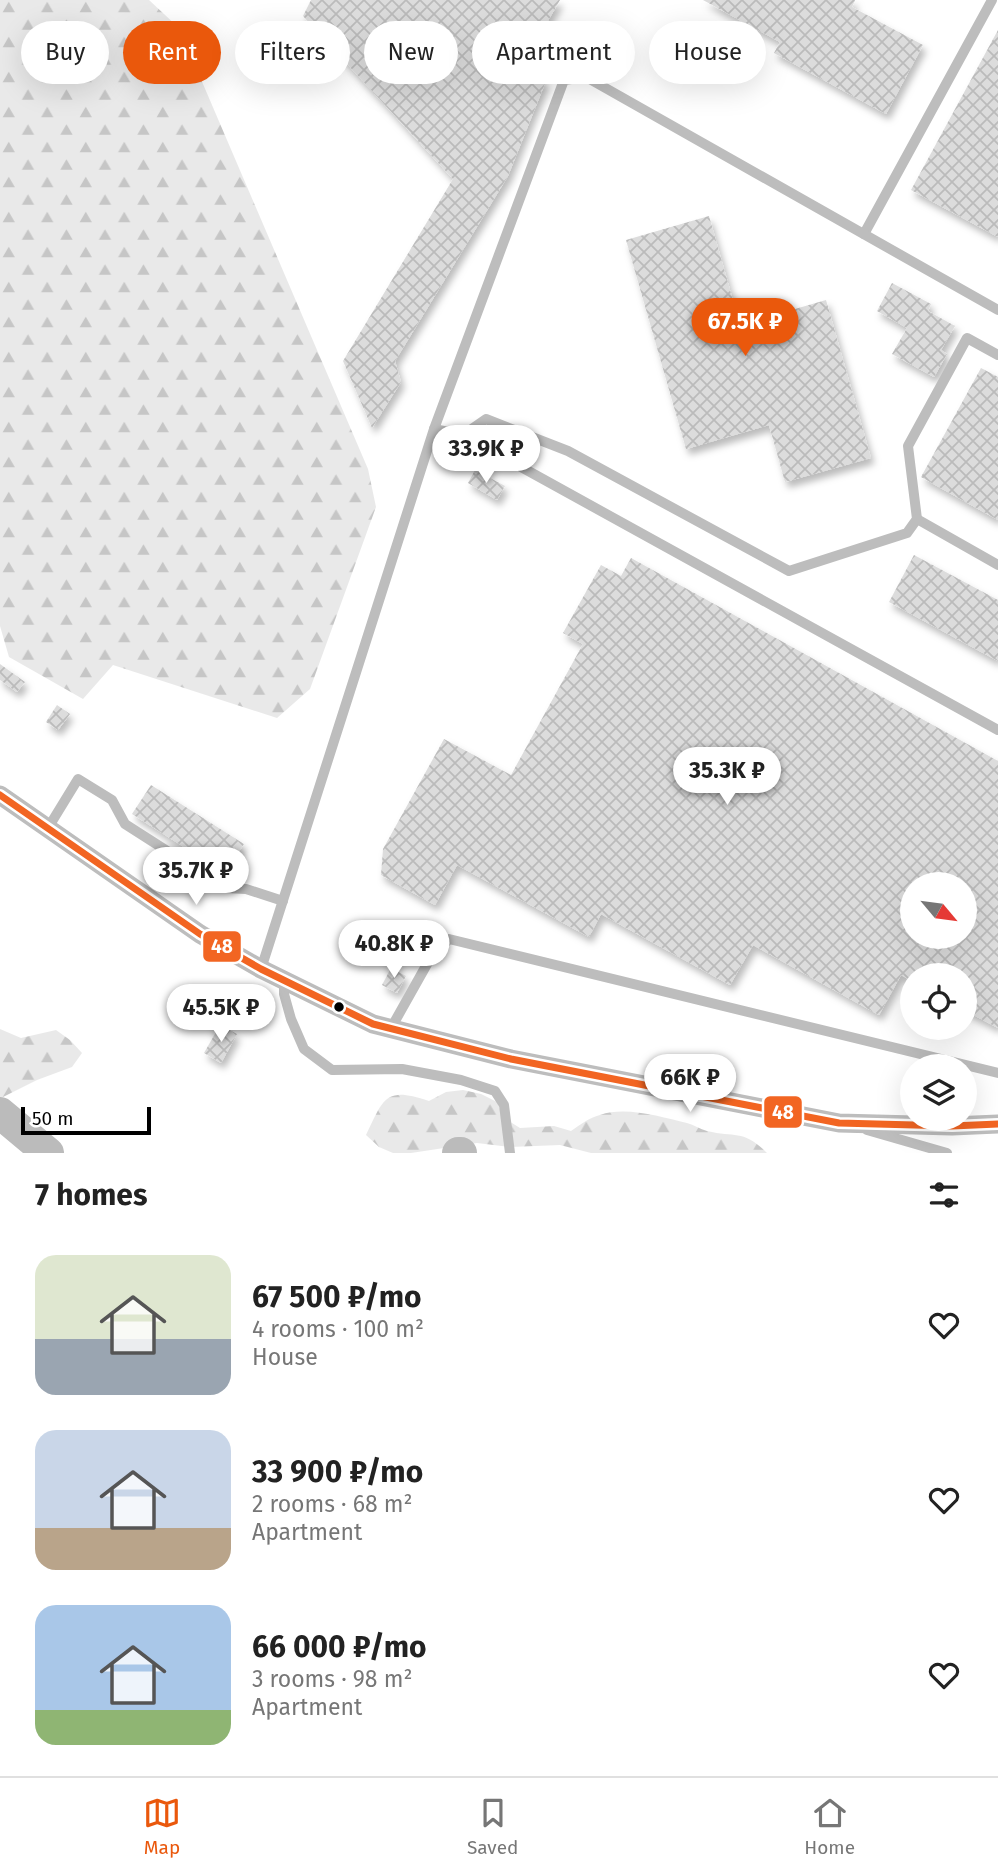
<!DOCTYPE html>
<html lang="en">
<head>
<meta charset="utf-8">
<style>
	:root { --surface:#fff; --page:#f6f6f6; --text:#222; --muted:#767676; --line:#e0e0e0; --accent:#ea580c }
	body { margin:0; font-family:"Fira Sans",sans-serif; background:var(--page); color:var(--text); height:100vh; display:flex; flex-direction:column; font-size:26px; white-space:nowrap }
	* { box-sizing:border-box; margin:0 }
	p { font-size:23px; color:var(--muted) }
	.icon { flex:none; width:38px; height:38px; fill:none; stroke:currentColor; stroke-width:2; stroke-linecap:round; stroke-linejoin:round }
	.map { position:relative; height:1153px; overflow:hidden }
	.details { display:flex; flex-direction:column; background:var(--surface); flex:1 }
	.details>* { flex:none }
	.hud { position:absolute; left:21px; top:21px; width:957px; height:63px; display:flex; gap:14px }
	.needle { width:46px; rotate:119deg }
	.tools { position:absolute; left:900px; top:872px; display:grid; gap:14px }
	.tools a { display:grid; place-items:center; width:77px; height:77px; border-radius:50%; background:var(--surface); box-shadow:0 7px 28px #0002; font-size:35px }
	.scale { position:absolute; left:21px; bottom:18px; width:130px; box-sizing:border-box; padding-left:7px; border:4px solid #000; border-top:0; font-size:19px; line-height:24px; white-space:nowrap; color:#000; -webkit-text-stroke:5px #fff; paint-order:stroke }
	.price { position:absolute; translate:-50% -60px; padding:0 16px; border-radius:24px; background:#fff; color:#222; font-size:23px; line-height:46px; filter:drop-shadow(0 2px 4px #0008) }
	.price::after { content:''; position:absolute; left:50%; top:42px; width:21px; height:16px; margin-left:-10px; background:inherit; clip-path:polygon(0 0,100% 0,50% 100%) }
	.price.selected { background:var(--accent); color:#fff }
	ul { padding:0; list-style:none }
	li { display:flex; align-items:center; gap:21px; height:175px; padding:0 35px }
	li span { display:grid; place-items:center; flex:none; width:196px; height:140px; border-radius:21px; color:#555 }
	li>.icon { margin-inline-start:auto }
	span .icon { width:84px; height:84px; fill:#fffc; stroke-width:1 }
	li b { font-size:30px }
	h2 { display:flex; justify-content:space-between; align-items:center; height:84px; padding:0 35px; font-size:30px }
	.tag { padding:0 24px; border-radius:32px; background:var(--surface); box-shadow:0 7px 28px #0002; font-size:24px; line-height:63px }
	.tag.selected { background:var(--accent); color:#fff }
	.tab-bar { display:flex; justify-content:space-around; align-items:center; height:98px; border-top:2px solid var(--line); background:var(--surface); font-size:19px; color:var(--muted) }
	.tab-bar a { display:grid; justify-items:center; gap:4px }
	.tab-bar .selected { color:var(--accent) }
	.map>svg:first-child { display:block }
	.forest { fill:url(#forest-firs) }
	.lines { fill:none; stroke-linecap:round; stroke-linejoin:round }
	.river { stroke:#bbb; stroke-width:32 }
	.building { fill:url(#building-cross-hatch); fill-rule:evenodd; filter:url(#shadow) }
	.lane { stroke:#bdbdbd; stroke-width:10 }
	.street { stroke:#bdbdbd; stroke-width:19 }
	.bus-1-casing { stroke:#fff; stroke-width:12 }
	.bus-1 { stroke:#f26522; stroke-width:7 }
	.bus-dot { fill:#000; stroke:#fff; stroke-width:2.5 }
	.line-badge { stroke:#fff; stroke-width:2.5 }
	.badge-label { font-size:19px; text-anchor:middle; font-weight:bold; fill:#fff }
</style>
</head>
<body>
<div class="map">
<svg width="998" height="1153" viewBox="0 0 998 1153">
	<defs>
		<pattern id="forest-firs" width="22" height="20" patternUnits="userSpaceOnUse" patternTransform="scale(1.75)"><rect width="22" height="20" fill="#e9e9e9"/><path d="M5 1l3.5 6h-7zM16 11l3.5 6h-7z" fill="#c6c6c6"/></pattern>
		<pattern id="building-cross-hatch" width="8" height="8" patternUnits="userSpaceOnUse" patternTransform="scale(1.75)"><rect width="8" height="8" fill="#dcdcdc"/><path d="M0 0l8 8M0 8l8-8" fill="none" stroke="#bbb"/></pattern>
		<filter id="shadow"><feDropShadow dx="3.5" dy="6" stdDeviation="3.5" flood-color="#0004"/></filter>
	</defs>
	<rect width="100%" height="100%" fill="#fff"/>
	<g class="forest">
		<polygon points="0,0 149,0 179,28 368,469 376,507 310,689 277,718 113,665 83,699 9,657 0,626"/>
		<polygon points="0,1029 21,1038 56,1030 70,1040 82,1053 72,1067 37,1080 3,1097 0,1097"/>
		<path d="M 463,1090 L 481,1094 L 497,1102 L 504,1118 L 520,1128 L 554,1126 L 571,1131 C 581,1124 589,1118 600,1115 C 626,1106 661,1117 687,1123 C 694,1125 700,1129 707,1131 C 736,1138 743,1129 767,1153 L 591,1153 L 560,1145 L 510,1147 L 477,1143 L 411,1153 L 393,1153 L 379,1147 L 366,1135 C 384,1098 385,1086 429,1101 L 446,1092 Z"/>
	</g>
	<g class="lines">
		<g class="river">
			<polyline points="0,1113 48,1153"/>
			<polyline points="458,1153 461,1153"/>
		</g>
	</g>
	<g class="building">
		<polygon points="311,0 560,0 523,64 546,81 508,176 395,361 401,382 372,428 343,361 453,179 303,16"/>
		<polygon points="703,0 855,0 852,7 923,45 886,114 774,53 780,42"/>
		<polygon points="998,30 998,237 911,190"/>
		<polygon points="709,216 740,325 826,300 871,458 785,482 769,425 686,449 626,240"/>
		<polygon points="892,283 931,304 928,311 955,326 941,350 947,354 934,377 892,354 907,328 877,311"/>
		<polygon points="981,368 998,377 998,520 921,477"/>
		<polygon points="475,470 505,486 497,500 468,483"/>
		<polygon points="914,555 998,600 998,661 889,602"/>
		<path d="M 631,558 L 998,761 L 998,1028 L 964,1010 L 964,975 L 912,975 L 912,981 L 901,975 L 879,1015 L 753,945 L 730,985 L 601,914 L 589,937 L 457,865 L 435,905 L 381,875 L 383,849 L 444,739 L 511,775 L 583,644 L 563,633 L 601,565 L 621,576 ZM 912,884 L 964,884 L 964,936 L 912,936 Z"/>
		<polygon points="0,664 25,682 17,692 0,680"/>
		<polygon points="57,705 70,714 58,730 46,722"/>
		<polygon points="151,785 244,844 225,873 132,814"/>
		<polygon points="391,968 406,976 397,993 382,985"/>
		<polygon points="220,1025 237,1034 221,1063 204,1053"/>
	</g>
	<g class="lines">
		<g class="lane">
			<polyline points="864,234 992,0"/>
			<polyline points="434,429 564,80 586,77 998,310"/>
			<polyline points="463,435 486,419 568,451 789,571 907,533 917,519 908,446 967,338 998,355"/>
			<polyline points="917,519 998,565"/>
			<polyline points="48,828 78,779 112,800 125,824 225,888 246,889 283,901"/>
			<polyline points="261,969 434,429 463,435 998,730"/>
			<polyline points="284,980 284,994 291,1019 304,1049 332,1070 402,1069 461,1080 495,1091 504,1105 510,1153"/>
			<polyline points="390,1030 431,957 449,939 998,1073"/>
			<polyline points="867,1130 947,1153"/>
		</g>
		<polyline class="street" points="0,795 200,934 261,969 373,1024 511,1059 839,1123 952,1126 998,1124"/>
		<defs>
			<polyline id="bus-1" points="0,795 200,934 261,969 373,1024 511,1059 839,1123 952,1126 998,1124"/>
		</defs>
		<use href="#bus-1" class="bus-1-casing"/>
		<use href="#bus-1" class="bus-1"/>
	</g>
	<circle class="bus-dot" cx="339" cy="1007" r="6"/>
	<g class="line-badge">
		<rect x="202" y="930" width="40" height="33" rx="7" fill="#f26522"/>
		<rect x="763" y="1095" width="40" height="34" rx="7" fill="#f26522"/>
	</g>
	<g class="badge-label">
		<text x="222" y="953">48</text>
		<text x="783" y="1119">48</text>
	</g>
</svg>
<div class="tools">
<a><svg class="needle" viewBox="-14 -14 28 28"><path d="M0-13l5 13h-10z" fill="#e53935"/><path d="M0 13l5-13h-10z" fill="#767676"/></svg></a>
<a><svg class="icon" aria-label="locate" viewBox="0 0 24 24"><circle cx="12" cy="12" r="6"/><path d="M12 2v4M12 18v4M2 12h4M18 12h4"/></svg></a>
<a><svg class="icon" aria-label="layers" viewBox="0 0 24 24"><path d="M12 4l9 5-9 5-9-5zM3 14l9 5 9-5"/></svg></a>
</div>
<div class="scale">50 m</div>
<b class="price selected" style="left:745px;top:358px">67.5K ₽</b>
<b class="price" style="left:486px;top:485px">33.9K ₽</b>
<b class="price" style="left:727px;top:807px">35.3K ₽</b>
<b class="price" style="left:196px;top:907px">35.7K ₽</b>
<b class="price" style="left:394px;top:980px">40.8K ₽</b>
<b class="price" style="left:221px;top:1044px">45.5K ₽</b>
<b class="price" style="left:690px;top:1114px">66K ₽</b>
<div class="hud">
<a class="tag">Buy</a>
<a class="tag selected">Rent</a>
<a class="tag">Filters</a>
<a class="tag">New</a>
<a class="tag">Apartment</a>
<a class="tag">House</a>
</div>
</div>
<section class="details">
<h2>7 homes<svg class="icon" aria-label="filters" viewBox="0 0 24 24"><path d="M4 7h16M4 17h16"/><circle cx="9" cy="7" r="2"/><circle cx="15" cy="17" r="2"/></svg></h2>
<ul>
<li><span style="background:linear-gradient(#dfe7d0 60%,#9aa5b1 0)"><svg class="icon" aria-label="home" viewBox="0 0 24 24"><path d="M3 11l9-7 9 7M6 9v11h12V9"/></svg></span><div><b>67 500 ₽/mo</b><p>4 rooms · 100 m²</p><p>House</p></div><svg class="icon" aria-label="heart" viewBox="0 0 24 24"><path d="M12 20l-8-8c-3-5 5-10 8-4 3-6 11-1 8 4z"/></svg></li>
<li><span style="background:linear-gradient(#c9d6e8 70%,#b9a48a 0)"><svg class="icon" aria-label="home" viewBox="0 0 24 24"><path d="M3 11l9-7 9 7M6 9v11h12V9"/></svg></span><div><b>33 900 ₽/mo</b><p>2 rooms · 68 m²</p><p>Apartment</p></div><svg class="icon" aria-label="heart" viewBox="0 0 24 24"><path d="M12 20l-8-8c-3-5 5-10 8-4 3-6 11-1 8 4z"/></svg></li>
<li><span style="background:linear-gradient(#a9c7e8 75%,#8fb573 0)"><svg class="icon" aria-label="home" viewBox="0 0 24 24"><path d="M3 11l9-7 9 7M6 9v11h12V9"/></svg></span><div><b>66 000 ₽/mo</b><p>3 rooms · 98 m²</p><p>Apartment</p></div><svg class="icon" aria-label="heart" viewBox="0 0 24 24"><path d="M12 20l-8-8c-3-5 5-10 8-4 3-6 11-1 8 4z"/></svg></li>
</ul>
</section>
<nav class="tab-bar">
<a class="selected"><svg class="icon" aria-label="map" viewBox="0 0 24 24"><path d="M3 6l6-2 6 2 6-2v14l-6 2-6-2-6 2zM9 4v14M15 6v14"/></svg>Map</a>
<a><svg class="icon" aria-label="saved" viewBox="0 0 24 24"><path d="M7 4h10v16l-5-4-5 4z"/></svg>Saved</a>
<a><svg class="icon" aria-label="home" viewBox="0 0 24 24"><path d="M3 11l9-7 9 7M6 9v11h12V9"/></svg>Home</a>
</nav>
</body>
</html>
